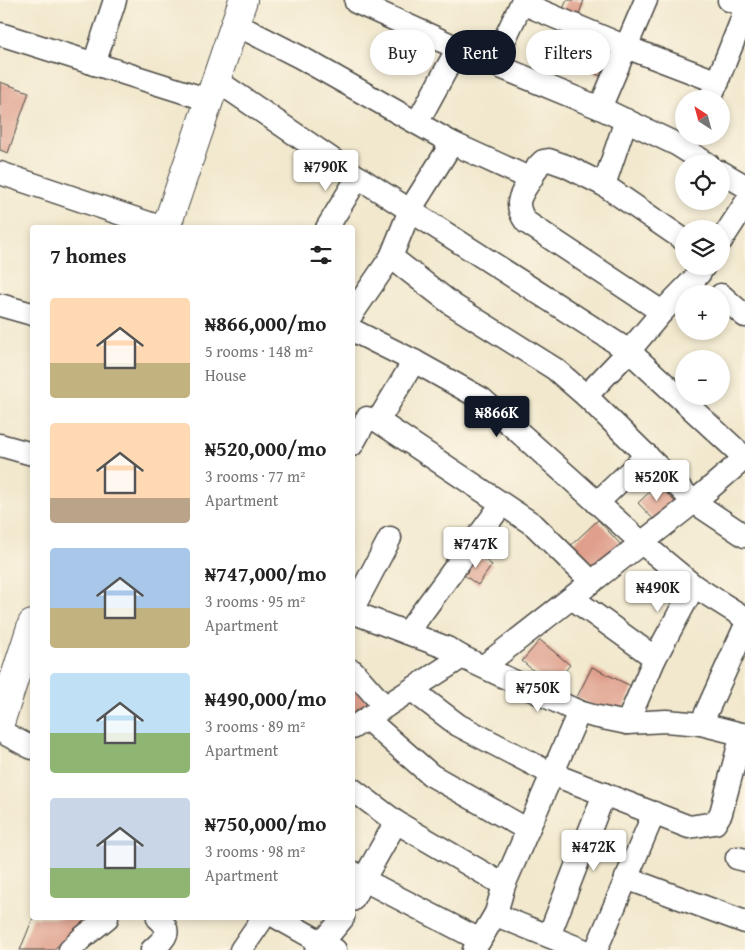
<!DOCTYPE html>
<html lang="en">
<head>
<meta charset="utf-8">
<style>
	:root { --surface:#fff; --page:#f6f6f6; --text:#222; --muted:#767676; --accent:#111827 }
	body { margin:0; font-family:"Gentium Book Plus",serif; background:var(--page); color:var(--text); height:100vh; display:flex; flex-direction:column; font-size:19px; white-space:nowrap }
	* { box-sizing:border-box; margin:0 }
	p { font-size:16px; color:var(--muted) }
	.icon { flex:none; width:28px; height:28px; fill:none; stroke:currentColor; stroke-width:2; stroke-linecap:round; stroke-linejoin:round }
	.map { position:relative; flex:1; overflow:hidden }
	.drawer { position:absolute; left:30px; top:225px; width:325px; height:695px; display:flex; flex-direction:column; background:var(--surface); border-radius:5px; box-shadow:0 2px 8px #0003 }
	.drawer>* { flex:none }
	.banner { position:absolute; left:370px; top:30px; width:300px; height:45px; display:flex; gap:10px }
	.needle { width:32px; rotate:324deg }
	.buttons { position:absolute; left:675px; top:90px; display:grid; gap:10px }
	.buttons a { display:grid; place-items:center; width:55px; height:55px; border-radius:50%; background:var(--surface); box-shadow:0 2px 8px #0003; font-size:25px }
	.price { position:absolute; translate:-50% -42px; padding:0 11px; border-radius:5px; background:#fff; color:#222; font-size:16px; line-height:32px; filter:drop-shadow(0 1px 2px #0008) }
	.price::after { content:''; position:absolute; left:50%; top:30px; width:15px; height:11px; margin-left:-8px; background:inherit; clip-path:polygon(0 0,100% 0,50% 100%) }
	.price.selected { background:var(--accent); color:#fff }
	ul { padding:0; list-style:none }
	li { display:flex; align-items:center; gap:15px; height:125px; padding:0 20px }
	li span { display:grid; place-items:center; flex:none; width:140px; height:100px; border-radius:5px; color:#555 }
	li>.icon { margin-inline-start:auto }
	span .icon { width:60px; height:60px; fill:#fffc; stroke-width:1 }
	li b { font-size:21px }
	h2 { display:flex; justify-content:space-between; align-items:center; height:60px; padding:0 20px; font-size:21px }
	.chip { padding:0 18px; border-radius:22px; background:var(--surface); box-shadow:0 2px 8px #0003; font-size:18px; line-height:45px }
	.chip.selected { background:var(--accent); color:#fff }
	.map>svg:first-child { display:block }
	.building { fill:#df9f8c }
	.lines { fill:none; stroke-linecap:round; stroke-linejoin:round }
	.minor-casing { stroke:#494743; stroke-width:25 }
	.tertiary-casing { stroke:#494743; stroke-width:30 }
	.minor { stroke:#fff; stroke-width:22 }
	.tertiary { stroke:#fff; stroke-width:28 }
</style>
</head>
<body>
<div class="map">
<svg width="745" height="950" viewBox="0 0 745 950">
	<rect width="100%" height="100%" fill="#fcf5e5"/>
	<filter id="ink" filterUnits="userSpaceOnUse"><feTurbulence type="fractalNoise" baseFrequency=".02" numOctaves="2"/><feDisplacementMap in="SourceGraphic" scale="10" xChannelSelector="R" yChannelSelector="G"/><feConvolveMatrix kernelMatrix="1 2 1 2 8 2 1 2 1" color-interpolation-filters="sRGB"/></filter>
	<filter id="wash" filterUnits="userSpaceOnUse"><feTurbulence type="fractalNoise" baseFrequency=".0096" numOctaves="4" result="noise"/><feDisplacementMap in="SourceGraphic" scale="20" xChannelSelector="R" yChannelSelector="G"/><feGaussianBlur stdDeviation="1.12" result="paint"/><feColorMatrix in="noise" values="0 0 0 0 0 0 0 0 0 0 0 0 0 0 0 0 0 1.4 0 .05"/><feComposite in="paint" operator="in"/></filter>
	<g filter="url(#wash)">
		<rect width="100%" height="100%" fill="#f1e8cd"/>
		<g id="blocks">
			<g class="building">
				<polygon points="567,0 584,0 578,17 562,11"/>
				<polygon points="570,31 612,50 607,61 600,58 598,63 604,66 600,76 558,56"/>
				<polygon points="0,82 29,92 8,153 0,150"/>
				<polygon points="658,484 675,502 655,521 638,503"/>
				<polygon points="598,520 623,547 592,576 567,549"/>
				<polygon points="475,553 492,565 478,585 461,573"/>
				<polygon points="540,640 570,665 552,686 522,661"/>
				<polygon points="592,667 633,687 618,718 577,697"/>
				<polygon points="352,687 372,704 352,717"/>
				<polygon points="33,918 94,918 71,934 53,950 20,950"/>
			</g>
		</g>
	</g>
	<g filter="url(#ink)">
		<use href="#blocks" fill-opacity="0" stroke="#494743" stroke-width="1"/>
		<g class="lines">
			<defs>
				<g id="minor">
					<polyline points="357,0 356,2 493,64 600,108 676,144 708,164"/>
					<polyline points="729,0 745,5 741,22 745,23"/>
					<polyline points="522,3 626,47 718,82"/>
					<path d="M 235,24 L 300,57 L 452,143 L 531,179 C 520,196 513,203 526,222 L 662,312"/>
					<polyline points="0,34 209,100"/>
					<polyline points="94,64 115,0"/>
					<polyline points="493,64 523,0"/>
					<polyline points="216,80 358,177 629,351 745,458 694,502 484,666"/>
					<polyline points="710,99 741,22"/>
					<polyline points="600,108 646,0"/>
					<polyline points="417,123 458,48"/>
					<polyline points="721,172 745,186"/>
					<polyline points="0,173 163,228"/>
					<polyline points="531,179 538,166 543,161 549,160 566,166 604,185 684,240"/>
					<polyline points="604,185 626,120"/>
					<polyline points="327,228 358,177"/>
					<polyline points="721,241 745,204"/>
					<polyline points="391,257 453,305 555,369 586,396 694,502 745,536"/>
					<polyline points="721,295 745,316"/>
					<polyline points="0,305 32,314"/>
					<polyline points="352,314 391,257 410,210 452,143"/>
					<polyline points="352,330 414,361 482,399 642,543 694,586 745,618"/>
					<polyline points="586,396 629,351 662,312 699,274 704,266"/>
					<polyline points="378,421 534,525 592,582"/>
					<polyline points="0,445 32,454"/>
					<polyline points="352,445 367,418 378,421 414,361"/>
					<polyline points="597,503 647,455"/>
					<polyline points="572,598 655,658 627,723"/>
					<polyline points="352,610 390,538"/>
					<polyline points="352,612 447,648 462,657 579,712 593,716 627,723 666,721 701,724 745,735"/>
					<polyline points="407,633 502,504"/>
					<polyline points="655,658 694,586"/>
					<polyline points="353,671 385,707"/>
					<polyline points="412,690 458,725 552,774 689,827 715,823 721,813 742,734"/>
					<polyline points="367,719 431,775 528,830"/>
					<polyline points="701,724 745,627"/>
					<polyline points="352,728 462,657"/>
					<polyline points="0,731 32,748"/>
					<polyline points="352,789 396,822 504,885"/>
					<polyline points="737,858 745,860"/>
					<polyline points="352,872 364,880 480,940"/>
					<polyline points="626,878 745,922"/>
					<polyline points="352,900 396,822"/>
					<polyline points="496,913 506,919 583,950"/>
					<polyline points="278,918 335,950"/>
					<polyline points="549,936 604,794"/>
					<polyline points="70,950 82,938 107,918"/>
					<path d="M 152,950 C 165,938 174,932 158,918"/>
					<polyline points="241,950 263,918"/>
					<polyline points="316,950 343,918"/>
					<polyline points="474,950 496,913 504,885 579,712"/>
					<polyline points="596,950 654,813"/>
				</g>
				<g id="tertiary">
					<polyline points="166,228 243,0"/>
					<polyline points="0,723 32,624"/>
				</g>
			</defs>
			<use href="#minor" class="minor-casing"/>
			<use href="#tertiary" class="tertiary-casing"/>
			<use href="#minor" class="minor"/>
			<use href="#tertiary" class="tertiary"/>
		</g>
	</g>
</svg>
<div class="buttons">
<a><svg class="needle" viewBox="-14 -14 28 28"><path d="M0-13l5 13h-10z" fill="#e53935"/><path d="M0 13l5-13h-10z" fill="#767676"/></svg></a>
<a><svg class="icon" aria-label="locate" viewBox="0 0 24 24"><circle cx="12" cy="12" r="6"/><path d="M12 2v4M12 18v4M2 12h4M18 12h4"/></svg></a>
<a><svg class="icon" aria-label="layers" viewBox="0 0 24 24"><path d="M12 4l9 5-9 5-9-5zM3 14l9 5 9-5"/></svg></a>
<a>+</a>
<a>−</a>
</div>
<b class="price" style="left:326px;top:192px">₦790K</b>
<b class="price selected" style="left:497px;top:438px">₦866K</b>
<b class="price" style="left:657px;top:502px">₦520K</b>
<b class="price" style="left:476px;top:569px">₦747K</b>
<b class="price" style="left:658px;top:613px">₦490K</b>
<b class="price" style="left:538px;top:713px">₦750K</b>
<b class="price" style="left:594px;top:872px">₦472K</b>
<div class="banner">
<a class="chip">Buy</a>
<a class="chip selected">Rent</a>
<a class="chip">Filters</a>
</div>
<section class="drawer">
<h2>7 homes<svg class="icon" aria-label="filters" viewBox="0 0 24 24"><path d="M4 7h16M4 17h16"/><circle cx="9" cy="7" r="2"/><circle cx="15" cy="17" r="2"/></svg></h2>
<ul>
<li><span style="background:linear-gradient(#ffd9b3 65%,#c2b280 0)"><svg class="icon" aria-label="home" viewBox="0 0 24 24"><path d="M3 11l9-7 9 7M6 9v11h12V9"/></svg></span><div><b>₦866,000/mo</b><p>5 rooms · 148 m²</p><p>House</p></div></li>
<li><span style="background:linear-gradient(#ffd9b3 75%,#b9a48a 0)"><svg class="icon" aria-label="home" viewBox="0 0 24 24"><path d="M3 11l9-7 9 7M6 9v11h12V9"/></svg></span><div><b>₦520,000/mo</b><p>3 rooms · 77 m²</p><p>Apartment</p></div></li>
<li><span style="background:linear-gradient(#a9c7e8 60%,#c2b280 0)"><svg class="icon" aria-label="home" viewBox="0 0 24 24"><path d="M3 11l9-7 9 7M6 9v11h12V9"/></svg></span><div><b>₦747,000/mo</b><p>3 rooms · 95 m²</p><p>Apartment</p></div></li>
<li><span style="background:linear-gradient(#bfe0f5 60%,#8fb573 0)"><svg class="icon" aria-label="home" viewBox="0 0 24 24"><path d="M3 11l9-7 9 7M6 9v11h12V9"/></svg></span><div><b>₦490,000/mo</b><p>3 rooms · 89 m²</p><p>Apartment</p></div></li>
<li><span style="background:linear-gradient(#c9d6e8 70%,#8fb573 0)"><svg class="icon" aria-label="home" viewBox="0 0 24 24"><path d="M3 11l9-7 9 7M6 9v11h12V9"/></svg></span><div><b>₦750,000/mo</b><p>3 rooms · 98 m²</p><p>Apartment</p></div></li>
</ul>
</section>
</div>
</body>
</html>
